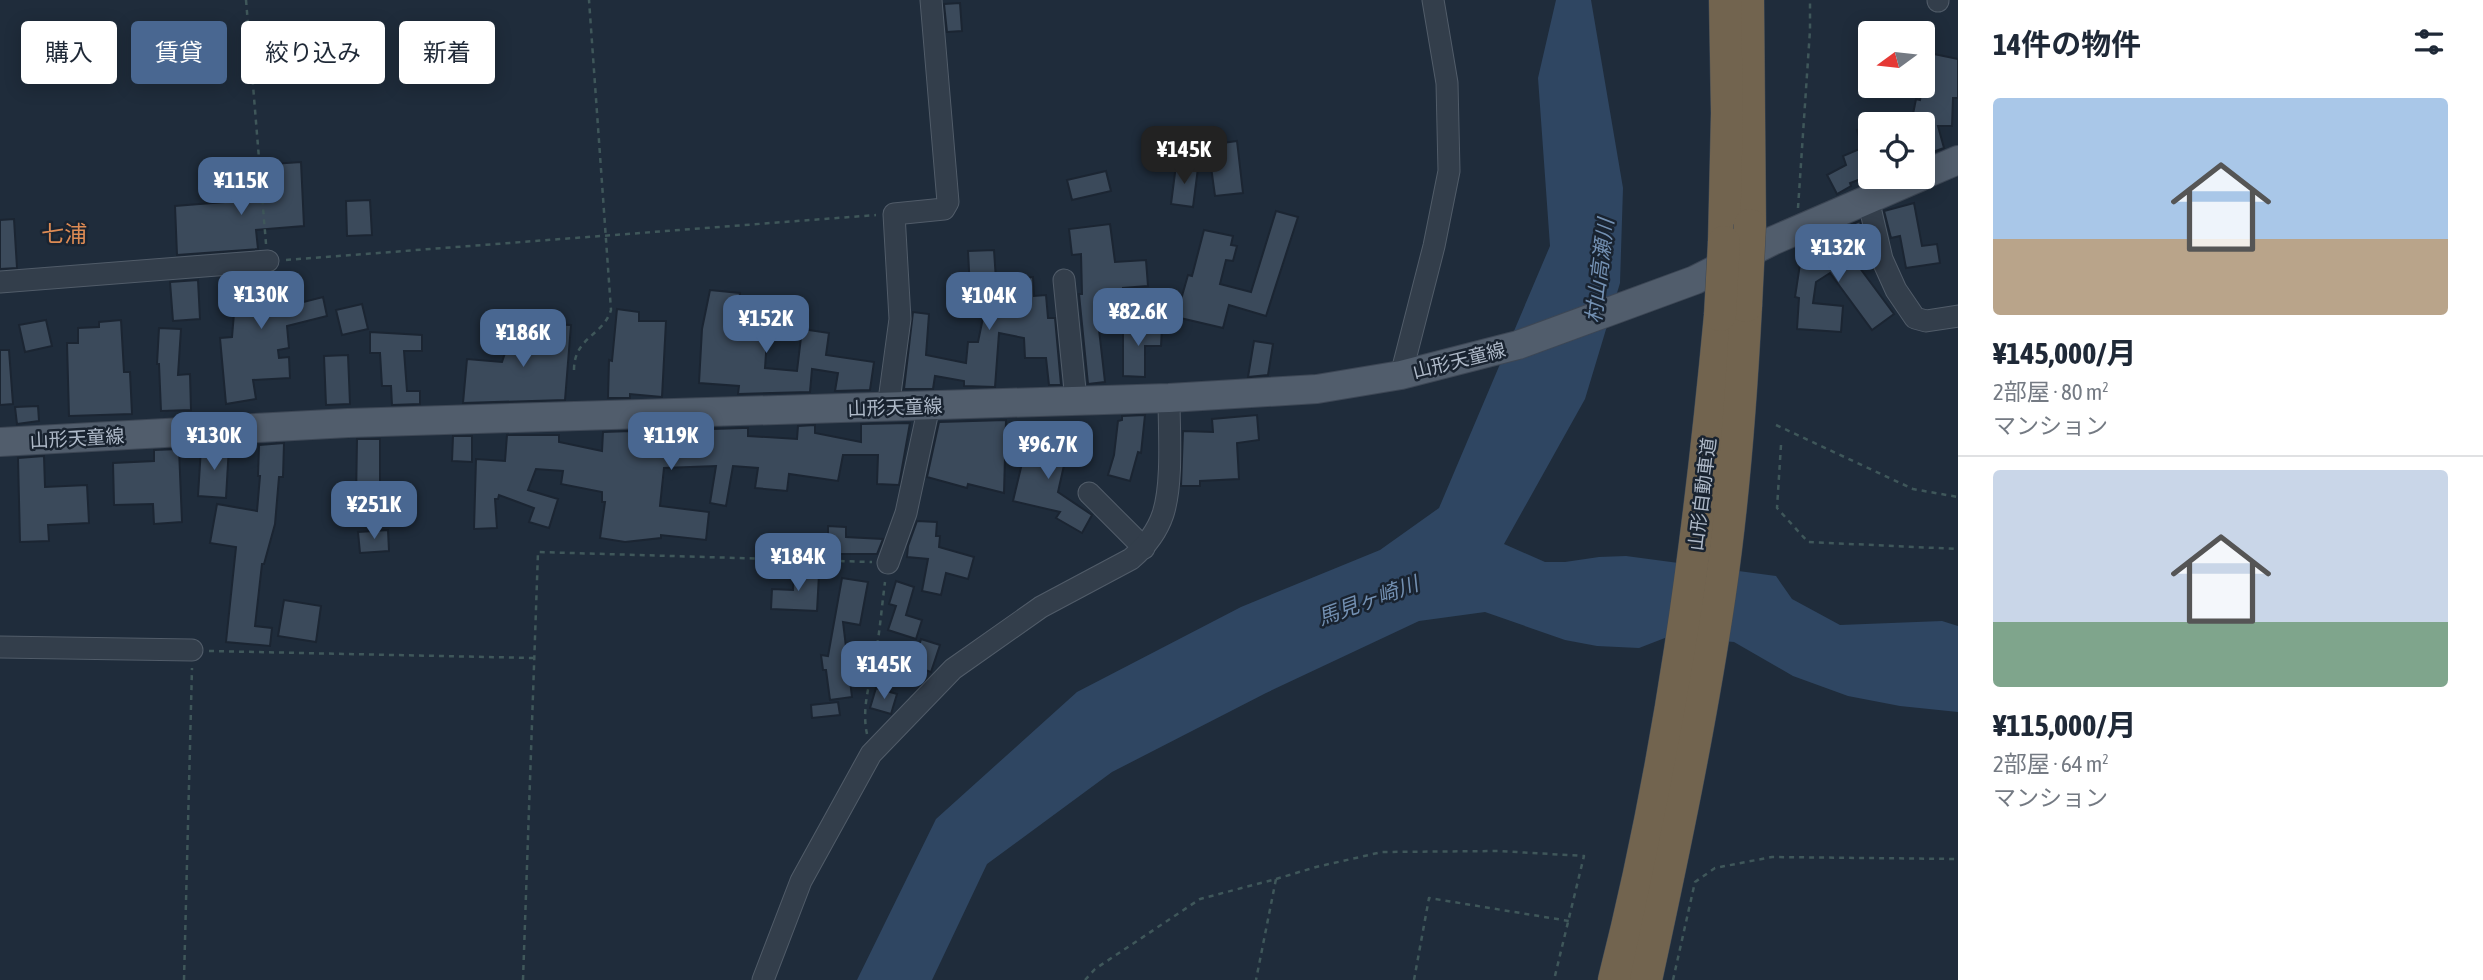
<!DOCTYPE html>
<html lang="ja">
<head>
<meta charset="utf-8">
<style>
	:root { --surface:#fff; --page:#f2f2f3; --text:#1f2937; --muted:#747a83; --line:#e0e1e3; --accent:#496791 }
	body { margin:0; font-family:"Asap Condensed","Noto Sans JP",sans-serif; background:var(--page); color:var(--text); height:100vh; display:flex; flex-direction:column; font-size:26px; white-space:nowrap }
	* { box-sizing:border-box; margin:0 }
	p { font-size:23px; color:var(--muted) }
	.icon { flex:none; width:38px; height:38px; fill:none; stroke:currentColor; stroke-width:2; stroke-linecap:round; stroke-linejoin:round }
	.map { position:relative; flex:1; overflow:hidden }
	.side { display:flex; flex-direction:column; background:var(--surface); width:525px }
	.side>* { flex:none }
	.hud { position:absolute; left:21px; top:21px; width:665px; height:63px; display:flex; gap:14px }
	.needle { width:46px; rotate:255deg }
	.fabs { position:absolute; left:1858px; top:21px; display:grid; gap:14px }
	.fabs a { display:grid; place-items:center; width:77px; height:77px; border-radius:7px; background:var(--surface); box-shadow:0 4px 18px #0003; font-size:35px }
	.price { position:absolute; translate:-50% -60px; padding:0 16px; border-radius:14px; background:var(--accent); color:#fff; font-size:23px; line-height:46px; filter:drop-shadow(0 2px 4px #0008) }
	.price::after { content:''; position:absolute; left:50%; top:42px; width:21px; height:16px; margin-left:-10px; background:inherit; clip-path:polygon(0 0,100% 0,50% 100%) }
	.price.current { background:#222; color:#fff }
	ul { padding:0; list-style:none }
	li { display:grid; align-content:center; gap:14px; height:371px; padding:0 35px }
	li+li { border-top:2px solid var(--line) }
	li span { display:grid; place-items:center; height:217px; border-radius:7px; color:#555 }
	li>.icon { margin-inline-start:auto }
	span .icon { width:126px; height:126px; fill:#fffc; stroke-width:1 }
	li b { font-size:30px }
	h2 { display:flex; justify-content:space-between; align-items:center; height:84px; padding:0 35px; font-size:30px }
	.chip { padding:0 24px; border-radius:7px; background:var(--surface); box-shadow:0 4px 18px #0003; font-size:24px; line-height:63px }
	.chip.current { background:var(--accent); color:#fff }
	main { display:flex; flex:1; min-height:0 }
	.map>svg:first-child { display:block }
	.water { fill:#2f4662 }
	.building { fill:#3b4a5b; stroke:#1b2532; stroke-width:2 }
	.lines { fill:none; stroke-linecap:round; stroke-linejoin:round }
	.minor-casing { stroke:#515c69; stroke-width:23 }
	.major-casing { stroke:#3d4755; stroke-width:30 }
	.highway-casing { stroke:#3e4956; stroke-width:33 }
	.path { stroke:#3f575a; stroke-width:2.5; stroke-dasharray:5 5; stroke-linecap:butt }
	.minor { stroke:#333e4b; stroke-width:21 }
	.major { stroke:#515d6c; stroke-width:28 }
	.highway { stroke:#72644f; stroke-width:32 }
	.highway-bridge-casing { stroke:#3e4956; stroke-width:33; stroke-linecap:butt }
	.highway-bridge { stroke:#72644f; stroke-width:32 }
	.labels { text-anchor:middle; stroke-width:5; stroke-linejoin:round; paint-order:stroke }
	.street-label { font-size:19px; fill:#aeb9c8; stroke:#192330 }
	.water-label { font-size:21px; font-style:italic; fill:#7390b2; stroke:#192330 }
	.quarter-label { font-size:23px; fill:#dd8b54; stroke:#192330 }
</style>
</head>
<body>
<main>
<div class="map">
<svg width="1958" height="980" viewBox="0 0 1958 980">
	<rect width="100%" height="100%" fill="#1f2c3b"/>
	<polygon class="water" points="1556,0 1591,0 1623,188 1620,283 1585,399 1504,544 1545,562 1565,562 1599,557 1626,556 1776,576 1792,599 1840,625 1942,621 1958,626 1958,712 1900,706 1848,696 1793,676 1734,642 1670,636 1639,648 1597,646 1565,640 1485,612 1419,621 1266,693 1112,772 987,864 932,980 857,980 936,819 1077,692 1241,607 1380,550 1439,508 1550,246 1538,78"/>
	<g class="building">
		<polygon points="960,3 962,31 947,32 944,4"/>
		<polygon points="1929,53 1958,59 1958,98 1953,98 1952,126 1938,126 1944,148 1930,153 1923,133 1923,124 1911,124 1916,99 1920,100"/>
		<polygon points="1871,126 1871,175 1850,183 1851,186 1837,194 1827,175 1846,165 1843,156 1862,148 1857,130"/>
		<polygon points="1237,141 1243,193 1215,196 1208,145"/>
		<polygon points="301,162 304,226 256,230 258,249 177,255 175,206 274,198 272,164"/>
		<polygon points="1176,165 1198,168 1193,207 1171,204"/>
		<polygon points="1106,171 1111,191 1072,200 1067,180"/>
		<polygon points="370,200 372,235 347,236 346,201"/>
		<polygon points="1914,203 1922,246 1937,244 1940,263 1906,268 1900,236 1891,238 1884,211"/>
		<polygon points="1276,211 1298,217 1266,316 1229,305 1223,328 1176,317 1188,275 1192,276 1204,230 1233,236 1231,245 1237,246 1233,261 1226,260 1220,284 1251,292"/>
		<polygon points="14,219 17,268 0,269 0,220"/>
		<polygon points="1860,221 1866,247 1848,252 1894,314 1872,330 1830,273 1816,282 1813,303 1843,306 1841,332 1797,329 1799,298 1795,297 1800,264 1823,267 1808,243"/>
		<polygon points="1110,224 1115,262 1146,260 1148,286 1123,288 1125,310 1097,312 1105,382 1088,384 1079,294 1082,294 1081,254 1072,255 1069,229"/>
		<polygon points="994,250 996,280 1033,277 1034,296 1046,295 1048,318 1055,318 1061,385 1049,385 1046,358 1025,358 1024,338 999,333 995,387 964,386 964,381 935,376 933,389 904,389 913,312 929,314 926,355 966,363 968,342 978,342 989,289 970,290 968,251"/>
		<polygon points="273,274 297,278 292,305 323,297 327,316 287,326 289,348 278,350 279,358 289,357 290,378 253,380 256,399 226,404 220,338 232,337 235,301 222,302 221,279 273,276"/>
		<polygon points="198,280 200,319 173,321 170,282"/>
		<polygon points="710,290 740,293 737,321 768,324 765,368 797,371 802,329 829,333 826,355 874,362 870,390 835,391 838,373 812,369 810,392 738,394 739,386 699,383 702,329"/>
		<polygon points="362,304 368,329 342,335 336,310"/>
		<polygon points="617,309 639,312 639,321 666,321 662,397 630,394 630,398 608,398 609,360 612,361"/>
		<polygon points="46,320 52,346 25,352 19,325"/>
		<polygon points="121,320 124,372 130,372 132,414 69,416 67,343 78,343 78,328 99,327 99,322"/>
		<polygon points="515,323 547,334 548,324 571,325 565,400 463,403 467,359 502,362"/>
		<polygon points="1123,326 1162,327 1161,346 1145,346 1145,377 1123,376"/>
		<polygon points="159,328 181,329 178,375 190,374 191,410 161,411 159,364 157,364"/>
		<polygon points="370,332 422,335 422,351 404,351 407,391 420,391 420,404 392,405 391,386 382,386 380,353 370,353"/>
		<polygon points="1254,341 1273,344 1268,375 1248,377"/>
		<polygon points="0,350 9,350 13,404 0,405"/>
		<polygon points="348,355 350,404 326,405 324,356"/>
		<polygon points="38,406 39,421 17,424 15,407"/>
		<polygon points="1145,415 1141,453 1138,452 1130,481 1108,475 1114,455 1118,421 1122,420 1122,416"/>
		<polygon points="1257,415 1259,440 1237,443 1239,479 1200,481 1200,486 1181,486 1183,431 1213,432 1212,419"/>
		<polygon points="1006,420 1004,493 968,484 967,488 927,477 939,422"/>
		<polygon points="910,423 899,485 877,484 878,455 843,455 838,481 789,474 787,491 755,488 758,468 733,466 726,506 710,503 716,466 664,468 660,506 709,512 706,540 661,535 661,538 625,542 600,538 605,502 602,502 602,492 561,484 563,471 536,469 528,490 558,499 549,528 529,522 534,508 499,495 498,499 495,499 497,528 474,529 476,459 505,461 507,435 559,435 559,442 602,451 603,432 632,431 680,435 679,430 743,428 748,428 748,436 797,439 798,426 815,425 815,433 861,442 861,424"/>
		<polygon points="1029,434 1069,443 1058,492 1092,515 1082,533 1056,518 1060,512 1013,501"/>
		<polygon points="453,436 472,436 472,462 452,461"/>
		<polygon points="357,439 380,439 380,500 356,500"/>
		<polygon points="284,443 283,477 279,477 275,524 264,564 262,564 255,626 272,628 270,646 226,642 236,547 210,543 217,504 257,511 260,476 258,476 259,445"/>
		<polygon points="229,446 226,498 198,496 201,448"/>
		<polygon points="179,449 182,522 154,524 153,504 114,505 113,463 154,461 154,450"/>
		<polygon points="44,456 45,487 87,485 89,523 48,525 49,541 20,542 18,458"/>
		<polygon points="917,521 937,522 936,536 940,536 939,547 974,557 968,579 946,573 941,595 922,591 928,559 907,557 908,546"/>
		<polygon points="828,526 846,527 846,537 883,539 877,554 828,554"/>
		<polygon points="388,530 389,551 360,553 358,532"/>
		<polygon points="794,569 819,574 817,611 771,609 772,589 793,590"/>
		<polygon points="842,578 868,582 860,625 843,622 852,697 830,700 826,670 823,670 821,655 828,656"/>
		<polygon points="896,581 914,587 906,615 922,620 916,639 888,630 896,606 889,604"/>
		<polygon points="284,600 321,606 316,642 278,636"/>
		<polygon points="921,639 940,645 931,672 913,666"/>
		<polygon points="876,688 897,694 891,714 870,708"/>
		<polygon points="838,702 840,715 812,718 811,705"/>
	</g>
	<g class="lines">
		<defs>
			<g id="minor">
				<polyline points="1938,1 1938,0"/>
				<polyline points="1868,199 1882,259 1896,290 1915,318 1926,321 1958,316"/>
				<polyline points="1064,280 1076,400"/>
				<polyline points="0,282 268,261"/>
				<polyline points="1401,375 1434,246 1449,171 1447,83 1433,0"/>
				<polyline points="888,408 900,319 894,214 944,209 948,202 931,0"/>
				<polyline points="1089,493 1144,548"/>
				<polyline points="888,563 906,513 929,406"/>
				<polyline points="0,647 192,650"/>
				<path d="M 763,980 L 801,881 L 871,754 L 953,669 L 1041,607 L 1131,559 C 1145,547 1157,532 1163,514 C 1173,483 1169,431 1169,398"/>
			</g>
			<g id="major">
				<polyline points="1923,175 1958,160"/>
				<polyline points="0,442 348,423 1169,398 1317,389 1401,375 1518,345 1695,280 1772,241 1920,177"/>
			</g>
			<g id="highway">
				<polyline points="1748,0 1750,225"/>
				<polyline points="1724,242 1727,113 1725,0"/>
				<path d="M 1614,980 C 1670,760 1699,540 1720,315"/>
				<path d="M 1646,980 C 1674,851 1701,723 1720,593 C 1734,498 1741,402 1746,306"/>
			</g>
		</defs>
		<use href="#minor" class="minor-casing"/>
		<use href="#major" class="major-casing"/>
		<use href="#highway" class="highway-casing"/>
		<g class="path">
			<polyline points="246,0 266,244"/>
			<polyline points="1798,208 1810,30 1810,0"/>
			<polyline points="286,260 876,215"/>
			<path d="M 574,370 C 574,337 603,336 611,310 L 589,0"/>
			<polyline points="1776,425 1913,489 1958,497"/>
			<polyline points="1781,445 1777,508 1808,542 1958,549"/>
			<polyline points="209,651 533,658"/>
			<path d="M 867,734 C 861,707 871,679 876,653 C 880,629 882,605 885,582"/>
			<polyline points="1276,879 1316,867 1382,852 1499,851 1584,856 1554,980"/>
			<polyline points="184,980 192,668"/>
			<polyline points="523,980 538,552 872,562"/>
			<polyline points="1085,980 1095,969 1200,899 1276,879 1256,980"/>
			<polyline points="1414,980 1429,898 1569,921"/>
			<polyline points="1673,980 1695,882 1715,868 1772,857 1958,859"/>
		</g>
		<use href="#minor" class="minor"/>
		<use href="#major" class="major"/>
		<use href="#highway" class="highway"/>
		<defs>
			<g id="highway-bridge">
				<polyline points="1746,306 1750,225"/>
				<polyline points="1720,315 1724,242"/>
			</g>
		</defs>
		<use href="#highway-bridge" class="highway-bridge-casing"/>
		<use href="#highway-bridge" class="highway-bridge"/>
	</g>
	<g class="labels">
		<g class="street-label">
			<text transform="translate(1459 360) rotate(-14)" y="7">山形天童線</text>
			<text transform="translate(895 407) rotate(-2)" y="7">山形天童線</text>
			<text transform="translate(77 438) rotate(-3)" y="7">山形天童線</text>
			<text transform="translate(1702 494) rotate(-83)" y="7">山形自動車道</text>
		</g>
		<g class="water-label">
			<text transform="translate(1600 271) rotate(-83)" y="7">村山高瀬川</text>
			<text transform="translate(1368 601) rotate(-20)" y="7">馬見ヶ崎川</text>
		</g>
		<g class="quarter-label">
			<text x="64" y="242">七浦</text>
		</g>
	</g>
</svg>
<div class="fabs">
<a><svg class="needle" viewBox="-14 -14 28 28"><path d="M0-13l5 13h-10z" fill="#e53935"/><path d="M0 13l5-13h-10z" fill="#747a83"/></svg></a>
<a><svg class="icon" aria-label="locate" viewBox="0 0 24 24"><circle cx="12" cy="12" r="6"/><path d="M12 2v4M12 18v4M2 12h4M18 12h4"/></svg></a>
</div>
<b class="price current" style="left:1184px;top:186px">¥145K</b>
<b class="price" style="left:241px;top:217px">¥115K</b>
<b class="price" style="left:1838px;top:284px">¥132K</b>
<b class="price" style="left:261px;top:331px">¥130K</b>
<b class="price" style="left:989px;top:332px">¥104K</b>
<b class="price" style="left:1138px;top:348px">¥82.6K</b>
<b class="price" style="left:766px;top:355px">¥152K</b>
<b class="price" style="left:523px;top:369px">¥186K</b>
<b class="price" style="left:214px;top:472px">¥130K</b>
<b class="price" style="left:671px;top:472px">¥119K</b>
<b class="price" style="left:1048px;top:481px">¥96.7K</b>
<b class="price" style="left:374px;top:541px">¥251K</b>
<b class="price" style="left:798px;top:593px">¥184K</b>
<b class="price" style="left:884px;top:701px">¥145K</b>
<div class="hud">
<a class="chip">購入</a>
<a class="chip current">賃貸</a>
<a class="chip">絞り込み</a>
<a class="chip">新着</a>
</div>
</div>
<section class="side">
<h2>14件の物件<svg class="icon" aria-label="filters" viewBox="0 0 24 24"><path d="M4 7h16M4 17h16"/><circle cx="9" cy="7" r="2"/><circle cx="15" cy="17" r="2"/></svg></h2>
<ul>
<li><span style="background:linear-gradient(#a9c7e8 65%,#b9a48a 0)"><svg class="icon" aria-label="home" viewBox="0 0 24 24"><path d="M3 11l9-7 9 7M6 9v11h12V9"/></svg></span><div><b>¥145,000/月</b><p>2部屋 · 80 m²</p><p>マンション</p></div></li>
<li><span style="background:linear-gradient(#c9d6e8 70%,#7fa58c 0)"><svg class="icon" aria-label="home" viewBox="0 0 24 24"><path d="M3 11l9-7 9 7M6 9v11h12V9"/></svg></span><div><b>¥115,000/月</b><p>2部屋 · 64 m²</p><p>マンション</p></div></li>
</ul>
</section>
</main>
</body>
</html>
